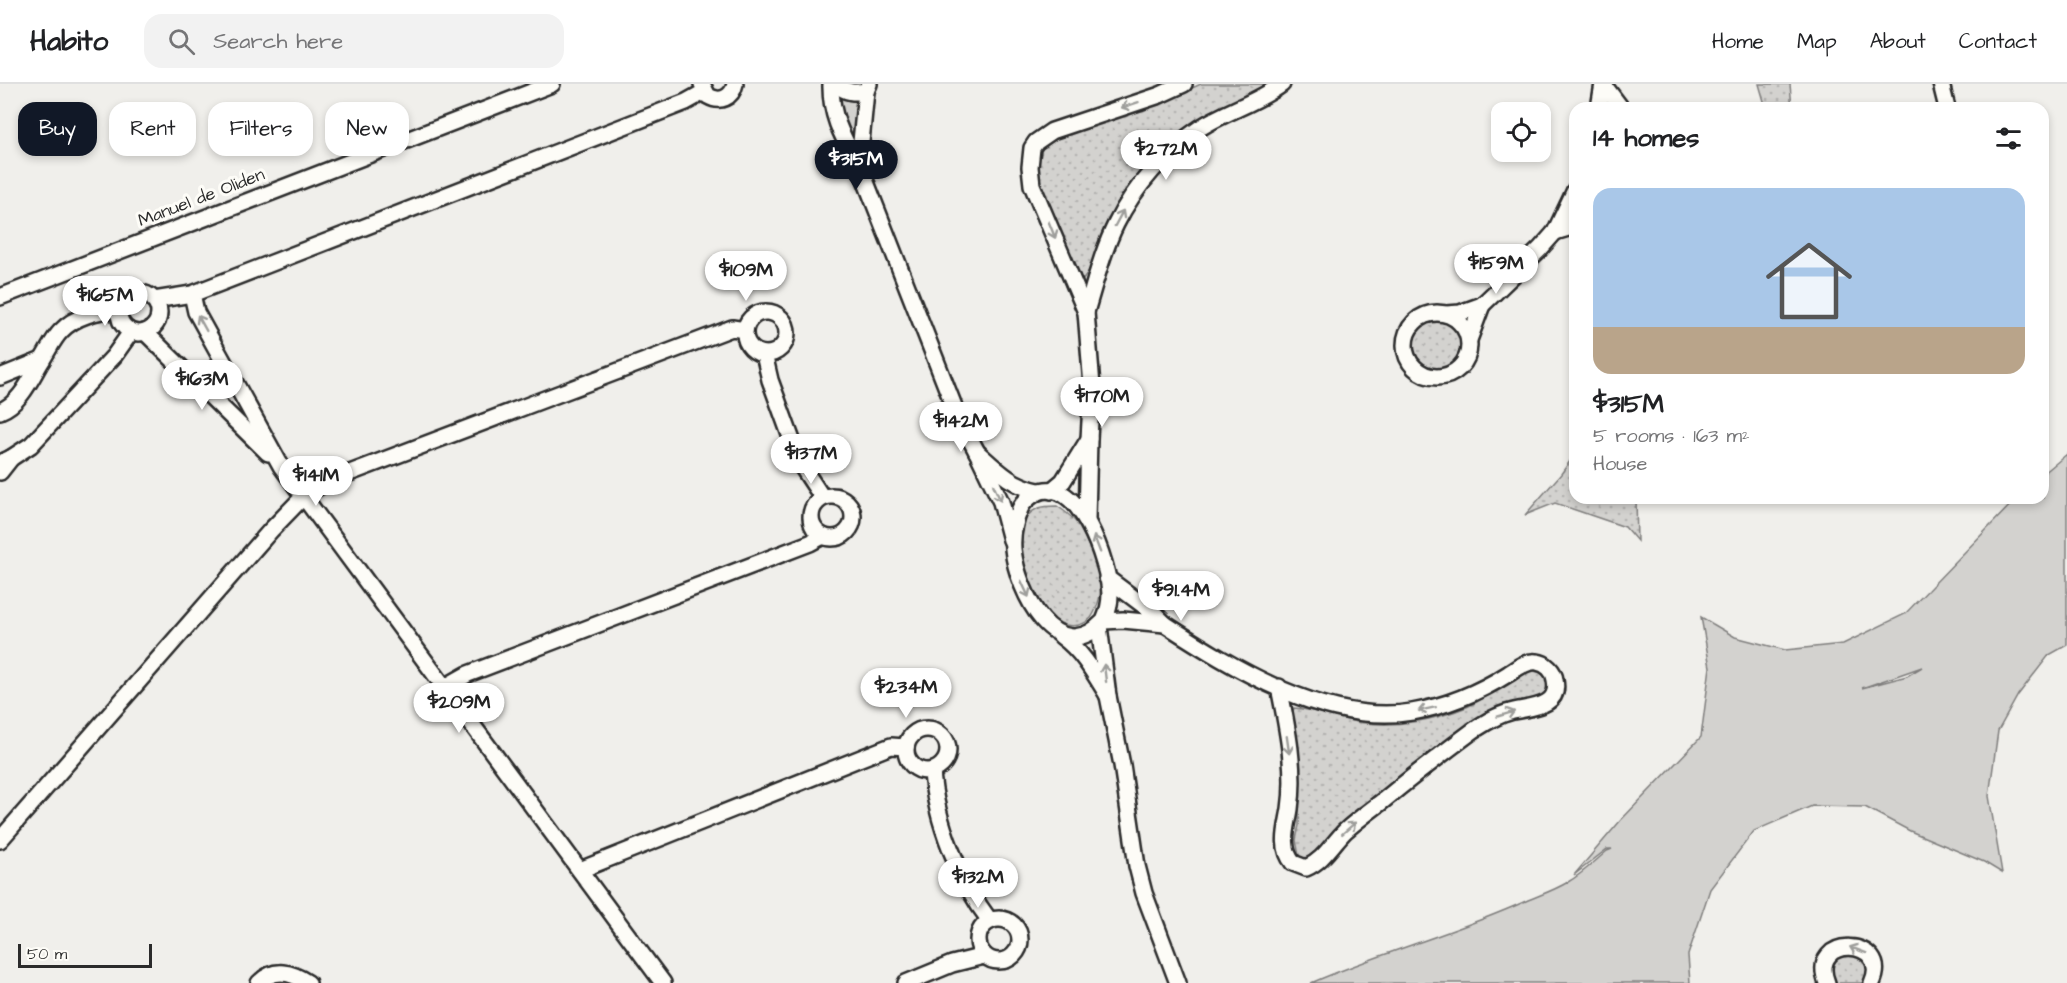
<!DOCTYPE html>
<html lang="en">
<head>
<meta charset="utf-8">
<style>
	:root { --surface:#fff; --page:#f2f2f2; --text:#202124; --muted:#757577; --line:#e0e0e0; --accent:#111827 }
	body { margin:0; font-family:"Architects Daughter",sans-serif; background:var(--page); color:var(--text); height:100vh; display:flex; flex-direction:column; font-size:22px; white-space:nowrap }
	* { box-sizing:border-box; margin:0 }
	p { font-size:20px; color:var(--muted) }
	.icon { flex:none; width:33px; height:33px; fill:none; stroke:currentColor; stroke-width:2; stroke-linecap:round; stroke-linejoin:round }
	.map { position:relative; flex:1; overflow:hidden }
	.panel { position:absolute; left:1569px; top:18px; width:480px; height:402px; display:flex; flex-direction:column; background:var(--surface); border-radius:18px; box-shadow:0 3px 9px #0003 }
	.panel>* { flex:none }
	.top-card { position:absolute; left:18px; top:18px; width:570px; height:54px; display:flex; gap:12px }
	.fabs { position:absolute; left:1491px; top:18px; display:grid; gap:12px }
	.fabs a { display:grid; place-items:center; width:60px; height:60px; border-radius:12px; background:var(--surface); box-shadow:0 3px 9px #0003; font-size:30px }
	.scale { position:absolute; left:18px; bottom:15px; width:134px; box-sizing:border-box; padding-left:6px; border:3px solid #2b2b2b; border-top:0; font-size:16px; line-height:21px; white-space:nowrap; color:#2b2b2b; -webkit-text-stroke:4px #fdfcf7; paint-order:stroke }
	.price { position:absolute; translate:-50% -51px; padding:0 14px; border-radius:21px; background:#fff; color:#222; font-size:20px; line-height:39px; filter:drop-shadow(0 2px 3px #0008) }
	.price::after { content:''; position:absolute; left:50%; top:36px; width:18px; height:14px; margin-left:-9px; background:inherit; clip-path:polygon(0 0,100% 0,50% 100%) }
	.price.on { background:var(--accent); color:#fff }
	ul { padding:0; list-style:none }
	li { display:grid; align-content:center; gap:12px; height:318px; padding:0 24px }
	li span { display:grid; place-items:center; height:186px; border-radius:18px; color:#555 }
	li>.icon { margin-inline-start:auto }
	span .icon { width:108px; height:108px; fill:#fffc; stroke-width:1 }
	li b { font-size:26px }
	h2 { display:flex; justify-content:space-between; align-items:center; height:72px; padding:0 24px; font-size:26px }
	.chip { padding:0 21px; border-radius:18px; background:var(--surface); box-shadow:0 3px 9px #0003; font-size:21px; line-height:54px }
	.chip.on { background:var(--accent); color:#fff }
	header { display:flex; align-items:center; gap:36px; box-sizing:border-box; height:84px; padding:0 30px; background:var(--surface); border-bottom:2px solid var(--line) }
	header strong { font-size:28px }
	nav { display:flex; gap:33px; margin-inline-start:auto; font-size:21px }
	.search { width:420px; height:54px; background:var(--page); display:flex; align-items:center; gap:15px; box-sizing:border-box; padding:0 21px; border-radius:18px; color:var(--muted); font-size:22px }
	.map>svg:first-child { display:block }
	.grass { fill:url(#grass-dots); stroke:#7f7e7d; stroke-width:1.5 }
	.park { fill:#d3d2cf; stroke:#7f7e7d; stroke-width:1.5; fill-rule:evenodd }
	.lines { fill:none; stroke-linecap:round; stroke-linejoin:round }
	.street-casing { stroke:#2b2b2b; stroke-width:20 }
	.street { stroke:#fdfcf7; stroke-width:15 }
	.oneway { stroke:#9e9e9b }
	.labels { text-anchor:middle; stroke-width:6; stroke-linejoin:round; paint-order:stroke }
	.street-label { font-size:18px; fill:#2b2b2b; stroke:#fdfcf7 }
</style>
</head>
<body>
<header>
<strong>Habito</strong>
<div class="search"><svg class="icon" aria-label="search" viewBox="0 0 24 24"><circle cx="10" cy="10" r="6"/><path d="M15 15l6 6"/></svg>Search here</div>
<nav><a>Home</a><a>Map</a><a>About</a><a>Contact</a></nav>
</header>
<div class="map">
<svg width="2067" height="899" viewBox="0 0 2067 899">
	<defs>
		<pattern id="grass-dots" width="8" height="8" patternUnits="userSpaceOnUse" patternTransform="scale(1.5)"><rect width="8" height="8" fill="#d3d2cf"/><path d="M2 2h.1M6 6h.1" fill="none" stroke="#b5b4b2" stroke-width="1.8" stroke-linecap="round"/></pattern>
	</defs>
	<rect width="100%" height="100%" fill="#f0efeb"/>
	<filter id="ink" filterUnits="userSpaceOnUse"><feTurbulence type="fractalNoise" baseFrequency=".0167" numOctaves="2"/><feDisplacementMap in="SourceGraphic" scale="12" xChannelSelector="R" yChannelSelector="G"/><feConvolveMatrix kernelMatrix="1 2 1 2 8 2 1 2 1" color-interpolation-filters="sRGB"/></filter>
	<g filter="url(#ink)">
		<g class="grass">
			<path d="M 1201,0 L 1271,0 L 1268,3 C 1200,27 1137,74 1107,141 C 1098,159 1095,180 1083,196 L 1077,195 L 1038,98 L 1036,70 L 1047,57 L 1156,20 Z"/>
			<polygon points="1759,0 1790,0 1792,24 1766,24"/>
			<circle cx="1438" cy="261" r="26"/>
			<polygon points="1575,370 1575,414 1636,414 1637,457 1625,443 1555,419 1525,431 1561,390"/>
			<path d="M 1057,422 C 1063,426 1070,431 1075,437 C 1082,445 1099,484 1101,495 C 1102,508 1098,524 1091,534 C 1084,541 1076,543 1066,541 C 1031,533 998,439 1039,424 C 1044,422 1052,422 1057,422 Z"/>
			<path d="M 1527,586 L 1539,588 L 1547,594 L 1547,610 L 1539,617 L 1518,620 L 1320,768 L 1305,777 L 1299,772 L 1296,756 L 1299,741 L 1299,681 L 1290,635 L 1294,624 C 1318,626 1341,637 1365,639 C 1398,643 1434,636 1464,624 C 1487,615 1506,598 1527,586 Z"/>
			<path d="M 1847,868 L 1864,873 L 1869,884 L 1865,899 L 1835,899 C 1826,885 1833,875 1847,868 Z"/>
		</g>
		<g class="park">
			<path d="M 836,8 L 859,14 L 858,63 C 844,49 841,26 836,8 Z"/>
			<path d="M 2067,370 L 2067,561 L 2049,571 L 2018,611 L 1998,647 L 1989,712 L 2002,789 L 1984,778 L 1910,747 L 1865,723 L 1812,722 L 1754,747 L 1710,805 L 1688,871 L 1690,899 L 1311,899 C 1382,868 1456,849 1526,817 C 1540,811 1555,806 1568,798 C 1582,790 1594,778 1607,767 L 1612,765 L 1607,765 L 1574,791 L 1621,736 L 1701,653 L 1710,583 L 1701,533 L 1735,553 L 1785,566 L 1843,560 L 1905,530 L 2017,414 L 2043,414 L 2043,390 ZM 1922,583 L 1907,592 L 1862,604 Z"/>
		</g>
		<g class="lines">
			<defs>
				<g id="street">
					<path d="M 702,0 L 708,12 C 720,19 732,14 735,0"/>
					<path d="M 831,0 C 830,37 848,61 864,93 L 861,58 L 866,7"/>
					<path d="M 837,0 C 845,9 855,9 866,7 L 869,0"/>
					<polyline points="1603,0 1621,24"/>
					<polyline points="1941,0 1947,24"/>
					<polyline points="1599,24 1603,0"/>
					<polyline points="864,93 957,330 977,368"/>
					<polyline points="1555,148 1575,142"/>
					<circle cx="139" cy="229" r="20"/>
					<polyline points="192,210 196,228 281,382 663,899"/>
					<polyline points="0,213 552,0"/>
					<polyline points="154,216 192,210 686,18 704,8"/>
					<polyline points="1482,221 1540,165 1555,148 1575,106"/>
					<path d="M 1086,228 C 1095,199 1102,168 1116,140 C 1134,103 1166,67 1200,44 C 1226,27 1257,19 1282,0"/>
					<circle cx="766" cy="249" r="21"/>
					<circle cx="1437" cy="261" r="32"/>
					<polyline points="1447,230 1460,229 1482,221 1469,256"/>
					<polyline points="145,248 268,369"/>
					<polyline points="764,270 770,296 801,381 822,413"/>
					<path d="M 42,276 C 48,267 53,255 61,247 C 75,232 99,226 119,225"/>
					<path d="M 0,293 L 42,276 C 31,294 21,319 0,327"/>
					<polyline points="1089,355 1092,302 1086,228 1032,101 1030,83 1032,64 1036,58 1052,47 1160,11 1184,0"/>
					<polyline points="11,374 31,361 114,272 131,248"/>
					<polyline points="0,379 11,374 0,388"/>
					<polyline points="1051,407 1063,397 1089,355 1087,435"/>
					<circle cx="832" cy="433" r="21"/>
					<path d="M 1011,456 L 1001,418 L 977,368 C 997,386 1012,402 1039,407"/>
					<path d="M 1104,537 C 1108,528 1110,520 1110,510 C 1109,481 1079,388 1036,409 C 1029,413 1023,418 1020,425 C 1015,437 1012,452 1013,465 C 1017,507 1057,587 1104,537 L 1123,536 L 1165,540 L 1155,530 L 1107,494"/>
					<path d="M 1165,540 C 1233,584 1327,642 1412,628 C 1447,622 1478,609 1508,590 C 1516,585 1527,576 1537,578 C 1546,579 1554,587 1555,596 C 1561,625 1527,623 1510,628 C 1497,631 1485,639 1474,646 C 1443,669 1413,692 1384,716 C 1371,726 1357,736 1345,747 C 1332,760 1323,777 1306,784 L 1293,779 C 1280,763 1287,744 1290,725 C 1296,685 1287,642 1279,603"/>
					<path d="M 1061,552 C 1083,568 1094,589 1108,612 L 1099,542"/>
					<polyline points="445,603 468,590 810,459 823,452"/>
					<polyline points="1108,612 1122,681 1137,782 1144,809 1178,899"/>
					<circle cx="927" cy="666" r="21"/>
					<path d="M 932,687 C 935,736 960,798 990,837"/>
					<polyline points="0,756 271,446 304,412 326,398 732,244 745,246"/>
					<polyline points="580,786 891,662 906,663"/>
					<circle cx="999" cy="856" r="21"/>
					<path d="M 259,899 C 274,883 292,888 308,899"/>
					<polyline points="906,899 952,880 984,872"/>
					<path d="M 1827,899 C 1807,849 1893,854 1872,899"/>
				</g>
			</defs>
			<use href="#street" class="street-casing"/>
			<use href="#street" class="street"/>
		</g>
		<defs><path id="oneway-shaft" d="M-6 0H5M1.5-3L5.5 0L1.5 3" fill="none" stroke-width="1.6" stroke-linecap="round" stroke-linejoin="round" transform="scale(1.5)"/></defs>
		<g class="oneway">
			<use href="#oneway-shaft" transform="translate(1130 21) rotate(162)"/>
			<use href="#oneway-shaft" transform="translate(1119 134) rotate(-62)"/>
			<use href="#oneway-shaft" transform="translate(1052 146) rotate(68)"/>
			<use href="#oneway-shaft" transform="translate(202 239) rotate(-119)"/>
			<use href="#oneway-shaft" transform="translate(997 409) rotate(65)"/>
			<use href="#oneway-shaft" transform="translate(1097 460) rotate(-111)"/>
			<use href="#oneway-shaft" transform="translate(1025 505) rotate(65)"/>
			<use href="#oneway-shaft" transform="translate(1105 589) rotate(-97)"/>
			<use href="#oneway-shaft" transform="translate(1427 625) rotate(168)"/>
			<use href="#oneway-shaft" transform="translate(1506 630) rotate(-17)"/>
			<use href="#oneway-shaft" transform="translate(1288 661) rotate(82)"/>
			<use href="#oneway-shaft" transform="translate(1349 744) rotate(-41)"/>
			<use href="#oneway-shaft" transform="translate(1858 866) rotate(-159)"/>
		</g>
	</g>
	<g class="labels">
		<g class="street-label">
			<text transform="translate(201 113) rotate(-21)" y="6">Manuel de Oliden</text>
		</g>
	</g>
</svg>
<div class="fabs">
<a><svg class="icon" aria-label="locate" viewBox="0 0 24 24"><circle cx="12" cy="12" r="6"/><path d="M12 2v4M12 18v4M2 12h4M18 12h4"/></svg></a>
</div>
<div class="scale">50 m</div>
<b class="price" style="left:1166px;top:97px">$272M</b>
<b class="price on" style="left:856px;top:107px">$315M</b>
<b class="price" style="left:1496px;top:211px">$159M</b>
<b class="price" style="left:746px;top:218px">$109M</b>
<b class="price" style="left:105px;top:243px">$165M</b>
<b class="price" style="left:202px;top:327px">$163M</b>
<b class="price" style="left:1102px;top:344px">$170M</b>
<b class="price" style="left:961px;top:369px">$142M</b>
<b class="price" style="left:811px;top:401px">$137M</b>
<b class="price" style="left:316px;top:423px">$141M</b>
<b class="price" style="left:1181px;top:538px">$91.4M</b>
<b class="price" style="left:906px;top:635px">$234M</b>
<b class="price" style="left:459px;top:650px">$209M</b>
<b class="price" style="left:978px;top:825px">$132M</b>
<div class="top-card">
<a class="chip on">Buy</a>
<a class="chip">Rent</a>
<a class="chip">Filters</a>
<a class="chip">New</a>
</div>
<section class="panel">
<h2>14 homes<svg class="icon" aria-label="filters" viewBox="0 0 24 24"><path d="M4 7h16M4 17h16"/><circle cx="9" cy="7" r="2"/><circle cx="15" cy="17" r="2"/></svg></h2>
<ul>
<li><span style="background:linear-gradient(#a9c7e8 75%,#b9a48a 0)"><svg class="icon" aria-label="home" viewBox="0 0 24 24"><path d="M3 11l9-7 9 7M6 9v11h12V9"/></svg></span><div><b>$315M</b><p>5 rooms · 163 m²</p><p>House</p></div></li>
</ul>
</section>
</div>
</body>
</html>
